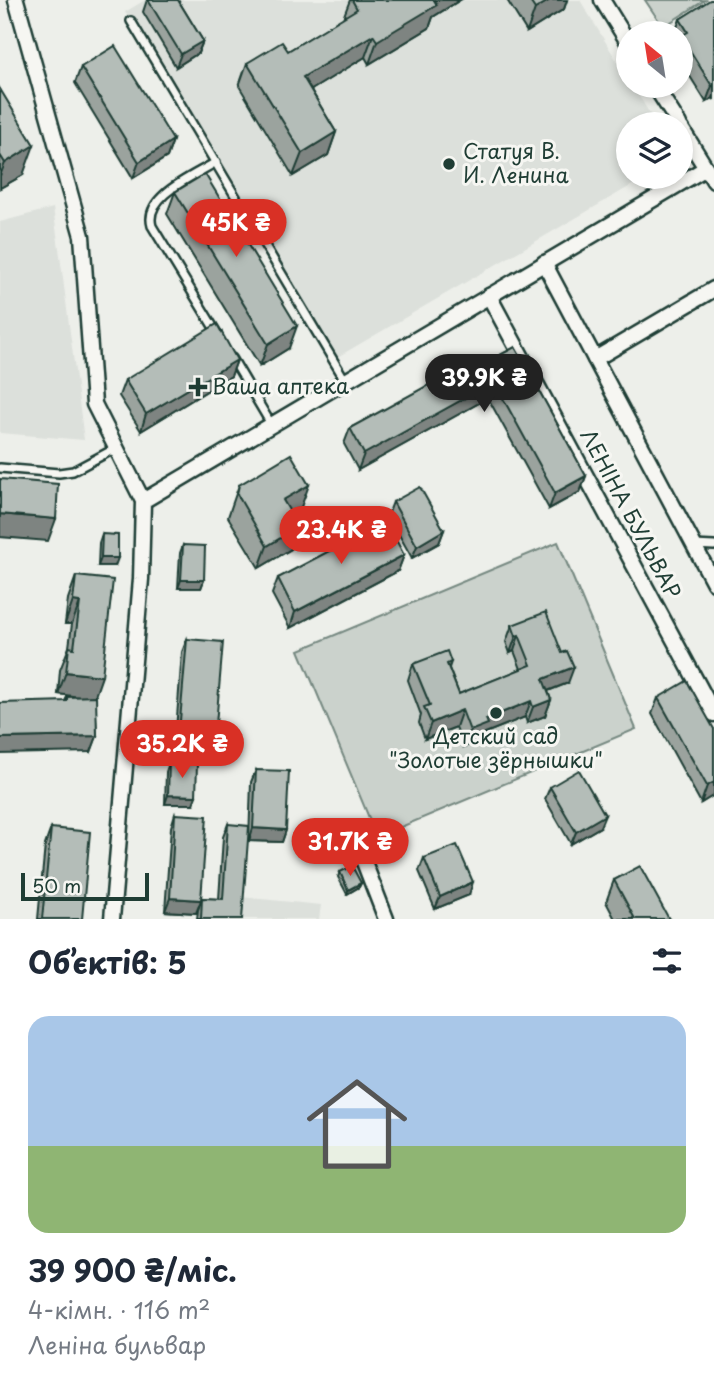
<!DOCTYPE html>
<html lang="uk">
<head>
<meta charset="utf-8">
<style>
	:root { --surface:#fff; --page:#f6f6f7; --text:#1f2937; --muted:#747a83; --line:#e0e1e3; --accent:#d93025 }
	body { margin:0; font-family:"Playpen Sans",sans-serif; background:var(--page); color:var(--text); height:100vh; display:flex; flex-direction:column; font-size:26px; white-space:nowrap }
	* { box-sizing:border-box; margin:0 }
	p { font-size:23px; color:var(--muted) }
	.icon { flex:none; width:38px; height:38px; fill:none; stroke:currentColor; stroke-width:2; stroke-linecap:round; stroke-linejoin:round }
	.map { position:relative; height:919px; overflow:hidden }
	.drawer { display:flex; flex-direction:column; background:var(--surface); flex:1 }
	.drawer>* { flex:none }
	.needle { width:46px; rotate:330deg }
	.controls { position:absolute; left:616px; top:21px; display:grid; gap:14px }
	.controls a { display:grid; place-items:center; width:77px; height:77px; border-radius:50%; background:var(--surface); box-shadow:0 4px 10px #0003; font-size:35px }
	.scale { position:absolute; left:21px; bottom:18px; width:128px; box-sizing:border-box; padding-left:7px; border:4px solid #1f3d34; border-top:0; font-size:19px; line-height:24px; white-space:nowrap; color:#1f3d34; -webkit-text-stroke:5px #f6f6f2; paint-order:stroke }
	.price { position:absolute; translate:-50% -60px; padding:0 16px; border-radius:24px; background:var(--accent); color:#fff; font-size:23px; line-height:46px; filter:drop-shadow(0 2px 4px #0008) }
	.price::after { content:''; position:absolute; left:50%; top:42px; width:21px; height:16px; margin-left:-10px; background:inherit; clip-path:polygon(0 0,100% 0,50% 100%) }
	.price.current { background:#222; color:#fff }
	ul { padding:0; list-style:none }
	li { display:grid; align-content:center; gap:14px; height:371px; padding:0 28px }
	li+li { border-top:2px solid var(--line) }
	li span { display:grid; place-items:center; height:217px; border-radius:21px; color:#555 }
	li>.icon { margin-inline-start:auto }
	span .icon { width:126px; height:126px; fill:#fffc; stroke-width:1 }
	li b { font-size:30px }
	h2 { display:flex; justify-content:space-between; align-items:center; height:84px; padding:0 28px; font-size:30px }
	.map>svg:first-child { display:block }
	.built { fill:#dce0db }
	.green { fill:#cbd2cc; stroke:#758880; stroke-width:2 }
	.lines { fill:none; stroke-linecap:round; stroke-linejoin:round }
	.service-casing { stroke:#1f3d34; stroke-width:12 }
	.minor-casing { stroke:#1f3d34; stroke-width:19 }
	.service { stroke:#f6f6f2; stroke-width:7 }
	.minor { stroke:#f6f6f2; stroke-width:14 }
	.wall { fill:#9ba39e; stroke:#1f3d34; stroke-width:2 }
	.shaded-wall { fill:#7e8481; stroke:#1f3d34; stroke-width:2 }
	.building { fill:#b4bdb8; stroke:#1f3d34; stroke-width:2 }
	.poi-dot { fill:#1f3d34; stroke:#f6f6f2; stroke-width:2.5 }
	.labels { text-anchor:middle; stroke-width:6; stroke-linejoin:round; paint-order:stroke }
	.poi-label { font-size:21px; fill:#1f3d34; stroke:#f6f6f2; text-anchor:start }
	.street-label { font-size:21px; fill:#1f3d34; stroke:#f6f6f2 }
</style>
</head>
<body>
<div class="map">
<svg width="714" height="919" viewBox="0 0 714 919">
	<rect width="100%" height="100%" fill="#edefea"/>
	<filter id="ink" filterUnits="userSpaceOnUse"><feTurbulence type="fractalNoise" baseFrequency=".0143" numOctaves="2"/><feDisplacementMap in="SourceGraphic" scale="14" xChannelSelector="R" yChannelSelector="G"/><feConvolveMatrix kernelMatrix="1 2 1 2 8 2 1 2 1" color-interpolation-filters="sRGB"/></filter>
	<g filter="url(#ink)">
		<g class="built">
			<polygon points="145,0 580,0 628,79 628,86 633,86 656,124 628,124 628,177 646,177 334,359 125,12"/>
			<polygon points="53,208 59,248 84,440 0,433 0,222"/>
			<polygon points="241,897 321,905 319,919 239,919"/>
		</g>
		<g class="green">
			<polygon points="645,0 705,0 663,27"/>
			<polygon points="558,542 636,729 377,837 299,650"/>
		</g>
		<g class="lines">
			<defs>
				<g id="service">
					<polyline points="131,21 345,380"/>
					<path d="M 216,162 C 194,176 143,196 152,226 L 217,333"/>
					<polyline points="232,358 271,424"/>
					<polyline points="0,468 59,473 73,471 116,448"/>
					<polyline points="694,545 714,546"/>
				</g>
				<g id="minor">
					<polyline points="16,0 82,236 94,404 143,501 141,579 112,919"/>
					<polyline points="602,0 628,42"/>
					<polyline points="655,86 679,124"/>
					<polyline points="681,128 714,181"/>
					<polyline points="544,263 714,583"/>
					<polyline points="489,296 714,714"/>
					<polyline points="595,359 714,289"/>
					<polyline points="143,501 706,168"/>
					<polyline points="359,849 386,919"/>
				</g>
			</defs>
			<use href="#service" class="service-casing"/>
			<use href="#minor" class="minor-casing"/>
			<use href="#service" class="service"/>
			<use href="#minor" class="minor"/>
		</g>
		<g class="wall">
			<polygon points="147,0 178,0 203,41 198,53 176,67 143,12"/>
			<polygon points="350,0 460,0 433,17 429,28 369,64 365,57 311,90 336,132 328,155 293,176 239,86 247,63 288,51 343,18"/>
			<polygon points="507,0 567,0 564,9 527,32"/>
			<polygon points="714,0 714,100 713,98 706,102 681,62 681,33 675,33 680,19"/>
			<polygon points="81,67 173,140 167,157 133,178 75,83"/>
			<polygon points="0,89 23,175 0,188"/>
			<polygon points="175,192 289,348 260,366 167,214"/>
			<polygon points="515,347 586,476 580,492 549,509 488,398 358,470 344,444 350,428 476,368"/>
			<polygon points="237,360 231,376 141,431 119,396 125,380"/>
			<polygon points="239,485 301,507 291,513 299,527 291,549 259,568 228,517"/>
			<polygon points="393,502 444,530 439,543 412,558 388,515"/>
			<polygon points="102,534 115,566 98,566 99,543"/>
			<polygon points="183,545 204,580 201,588 178,588 180,553"/>
			<polygon points="404,555 398,571 290,628 272,594 278,578"/>
			<polygon points="76,576 95,696 97,736 91,752 65,701 67,697 77,696 58,694 60,670 69,647 72,624 65,624 68,599"/>
			<polygon points="512,625 568,683 548,691 551,700 545,716 527,723 525,717 485,733 482,740 464,747 456,727 425,739 419,723 421,715 408,680 413,664 451,662 449,668 459,694 521,669 514,651 510,653 506,642"/>
			<polygon points="187,639 209,760 174,756 182,652"/>
			<polygon points="658,698 714,729 714,795 701,803 652,714"/>
			<polygon points="169,763 193,804 165,804 166,772"/>
			<polygon points="256,770 286,830 282,842 249,841 251,782"/>
			<polygon points="550,787 600,827 571,844 545,799"/>
			<polygon points="175,814 201,900 196,913 165,911 171,827"/>
			<polygon points="228,824 242,919 197,919 198,910 202,898 219,899 223,837"/>
			<polygon points="51,828 82,919 38,919 45,845"/>
			<polygon points="424,858 469,895 435,909 419,871"/>
			<polygon points="340,872 361,883 359,887 347,894 338,877"/>
			<polygon points="614,880 669,919 615,919 606,902"/>
		</g>
		<g class="shaded-wall">
			<polygon points="433,0 460,0 433,17 429,28 369,64 377,41"/>
			<polygon points="550,0 567,0 564,9 527,32 535,9"/>
			<polygon points="373,35 365,57 295,100 303,77"/>
			<polygon points="203,41 198,53 176,67 181,54"/>
			<polygon points="714,85 714,95 713,98 706,102 712,86"/>
			<polygon points="336,132 328,155 293,176 302,153"/>
			<polygon points="173,140 167,157 133,178 139,162"/>
			<polygon points="34,145 23,175 0,188 0,176 5,163"/>
			<polygon points="297,326 289,348 260,366 268,344"/>
			<polygon points="237,360 231,376 141,431 146,414"/>
			<polygon points="494,382 488,398 358,470 364,454"/>
			<polygon points="586,476 580,492 549,509 555,493"/>
			<polygon points="309,485 301,507 275,523 283,500"/>
			<polygon points="0,514 56,519 48,541 0,537"/>
			<polygon points="299,527 291,549 259,568 267,546"/>
			<polygon points="444,530 439,543 412,558 417,546"/>
			<polygon points="404,555 398,571 290,628 295,612"/>
			<polygon points="101,558 118,558 115,566 98,566"/>
			<polygon points="181,580 204,580 201,588 178,588"/>
			<polygon points="73,601 80,602 72,624 65,624"/>
			<polygon points="519,635 514,651 510,653 516,636"/>
			<polygon points="574,667 568,683 537,695 543,679"/>
			<polygon points="66,672 102,676 94,699 58,694"/>
			<polygon points="551,700 545,716 527,723 533,707"/>
			<polygon points="531,701 525,717 485,733 482,740 464,747 470,731 486,719"/>
			<polygon points="462,710 456,727 425,739 431,723"/>
			<polygon points="97,736 91,752 0,754 0,738"/>
			<polygon points="178,744 214,748 209,760 174,756"/>
			<polygon points="714,782 714,795 701,803 707,786"/>
			<polygon points="168,795 196,796 193,804 165,804"/>
			<polygon points="605,815 600,827 571,844 576,832"/>
			<polygon points="253,828 286,830 282,842 249,841"/>
			<polygon points="473,882 469,895 435,909 440,897"/>
			<polygon points="361,883 359,887 347,894 348,890"/>
			<polygon points="170,898 201,900 196,913 165,911"/>
		</g>
		<g class="building">
			<polygon points="148,0 178,0 203,41 181,54"/>
			<polygon points="352,0 434,0 437,5 377,41 373,35 303,77 336,132 302,153 247,63 282,42 288,51 357,9"/>
			<polygon points="529,0 550,0 535,9"/>
			<polygon points="710,0 714,0 714,85 712,86 681,36 688,32 680,19"/>
			<polygon points="115,46 173,140 139,162 81,67"/>
			<polygon points="0,89 34,145 5,163 0,155"/>
			<polygon points="205,174 297,326 268,344 175,192"/>
			<polygon points="217,324 237,360 146,414 125,380"/>
			<polygon points="515,347 586,476 555,493 494,382 364,454 350,428 472,361 476,368"/>
			<polygon points="291,454 309,485 283,500 299,527 267,546 237,494 239,485"/>
			<polygon points="0,479 58,484 56,519 0,514"/>
			<polygon points="420,487 444,530 417,546 393,502"/>
			<polygon points="386,521 404,555 295,612 278,578"/>
			<polygon points="102,534 118,535 118,558 101,558"/>
			<polygon points="183,545 205,546 204,580 181,580"/>
			<polygon points="76,576 113,580 102,676 66,672 69,647 74,648 80,602 73,601"/>
			<polygon points="546,612 562,653 567,651 574,667 543,679 551,700 533,707 531,701 486,719 488,724 470,731 462,710 431,723 424,707 430,705 413,664 447,651 451,662 447,664 459,694 531,665 519,635 516,636 512,625"/>
			<polygon points="187,639 223,642 214,748 178,744"/>
			<polygon points="687,681 714,729 714,782 707,786 658,698"/>
			<polygon points="96,696 97,736 0,738 0,703 67,701 67,697"/>
			<polygon points="169,763 197,764 196,796 168,795"/>
			<polygon points="256,770 289,771 286,830 253,828"/>
			<polygon points="579,770 605,815 576,832 550,787"/>
			<polygon points="175,814 207,816 201,900 170,898"/>
			<polygon points="228,824 249,826 242,919 201,919 202,898 223,899"/>
			<polygon points="51,828 90,832 82,919 42,919"/>
			<polygon points="457,845 473,882 440,897 424,858"/>
			<polygon points="352,866 361,883 348,890 340,872"/>
			<polygon points="640,866 669,919 635,919 614,880"/>
		</g>
	</g>
	<g class="poi-dot">
		<circle cx="449" cy="164" r="7"/>
		<path d="M194.5 376.5h7v7h7v7h-7v7h-7v-7h-7v-7h7z"/>
		<circle cx="496" cy="713" r="7"/>
	</g>
	<g class="labels">
		<g class="poi-label">
			<text x="463" y="159">Статуя В.<tspan x="463" dy="24">И. Ленина</tspan></text>
			<text x="212" y="394">Ваша аптека</text>
			<text x="496" y="744" text-anchor="middle">Детский сад<tspan x="496" dy="24">"Золотые зёрнышки"</tspan></text>
		</g>
		<g class="street-label">
			<text transform="translate(630 514) rotate(62)" y="7">ЛЕНІНА БУЛЬВАР</text>
		</g>
	</g>
</svg>
<div class="controls">
<a><svg class="needle" viewBox="-14 -14 28 28"><path d="M0-13l5 13h-10z" fill="#e53935"/><path d="M0 13l5-13h-10z" fill="#747a83"/></svg></a>
<a><svg class="icon" aria-label="layers" viewBox="0 0 24 24"><path d="M12 4l9 5-9 5-9-5zM3 14l9 5 9-5"/></svg></a>
</div>
<div class="scale">50 m</div>
<b class="price" style="left:236px;top:259px">45K ₴</b>
<b class="price current" style="left:484px;top:414px">39.9K ₴</b>
<b class="price" style="left:341px;top:566px">23.4K ₴</b>
<b class="price" style="left:182px;top:780px">35.2K ₴</b>
<b class="price" style="left:350px;top:878px">31.7K ₴</b>
</div>
<section class="drawer">
<h2>Об’єктів: 5<svg class="icon" aria-label="filters" viewBox="0 0 24 24"><path d="M4 7h16M4 17h16"/><circle cx="9" cy="7" r="2"/><circle cx="15" cy="17" r="2"/></svg></h2>
<ul>
<li><span style="background:linear-gradient(#a9c7e8 60%,#8fb573 0)"><svg class="icon" aria-label="home" viewBox="0 0 24 24"><path d="M3 11l9-7 9 7M6 9v11h12V9"/></svg></span><div><b>39 900 ₴/міс.</b><p>4-кімн. · 116 m²</p><p>Леніна бульвар</p></div></li>
</ul>
</section>
</body>
</html>
